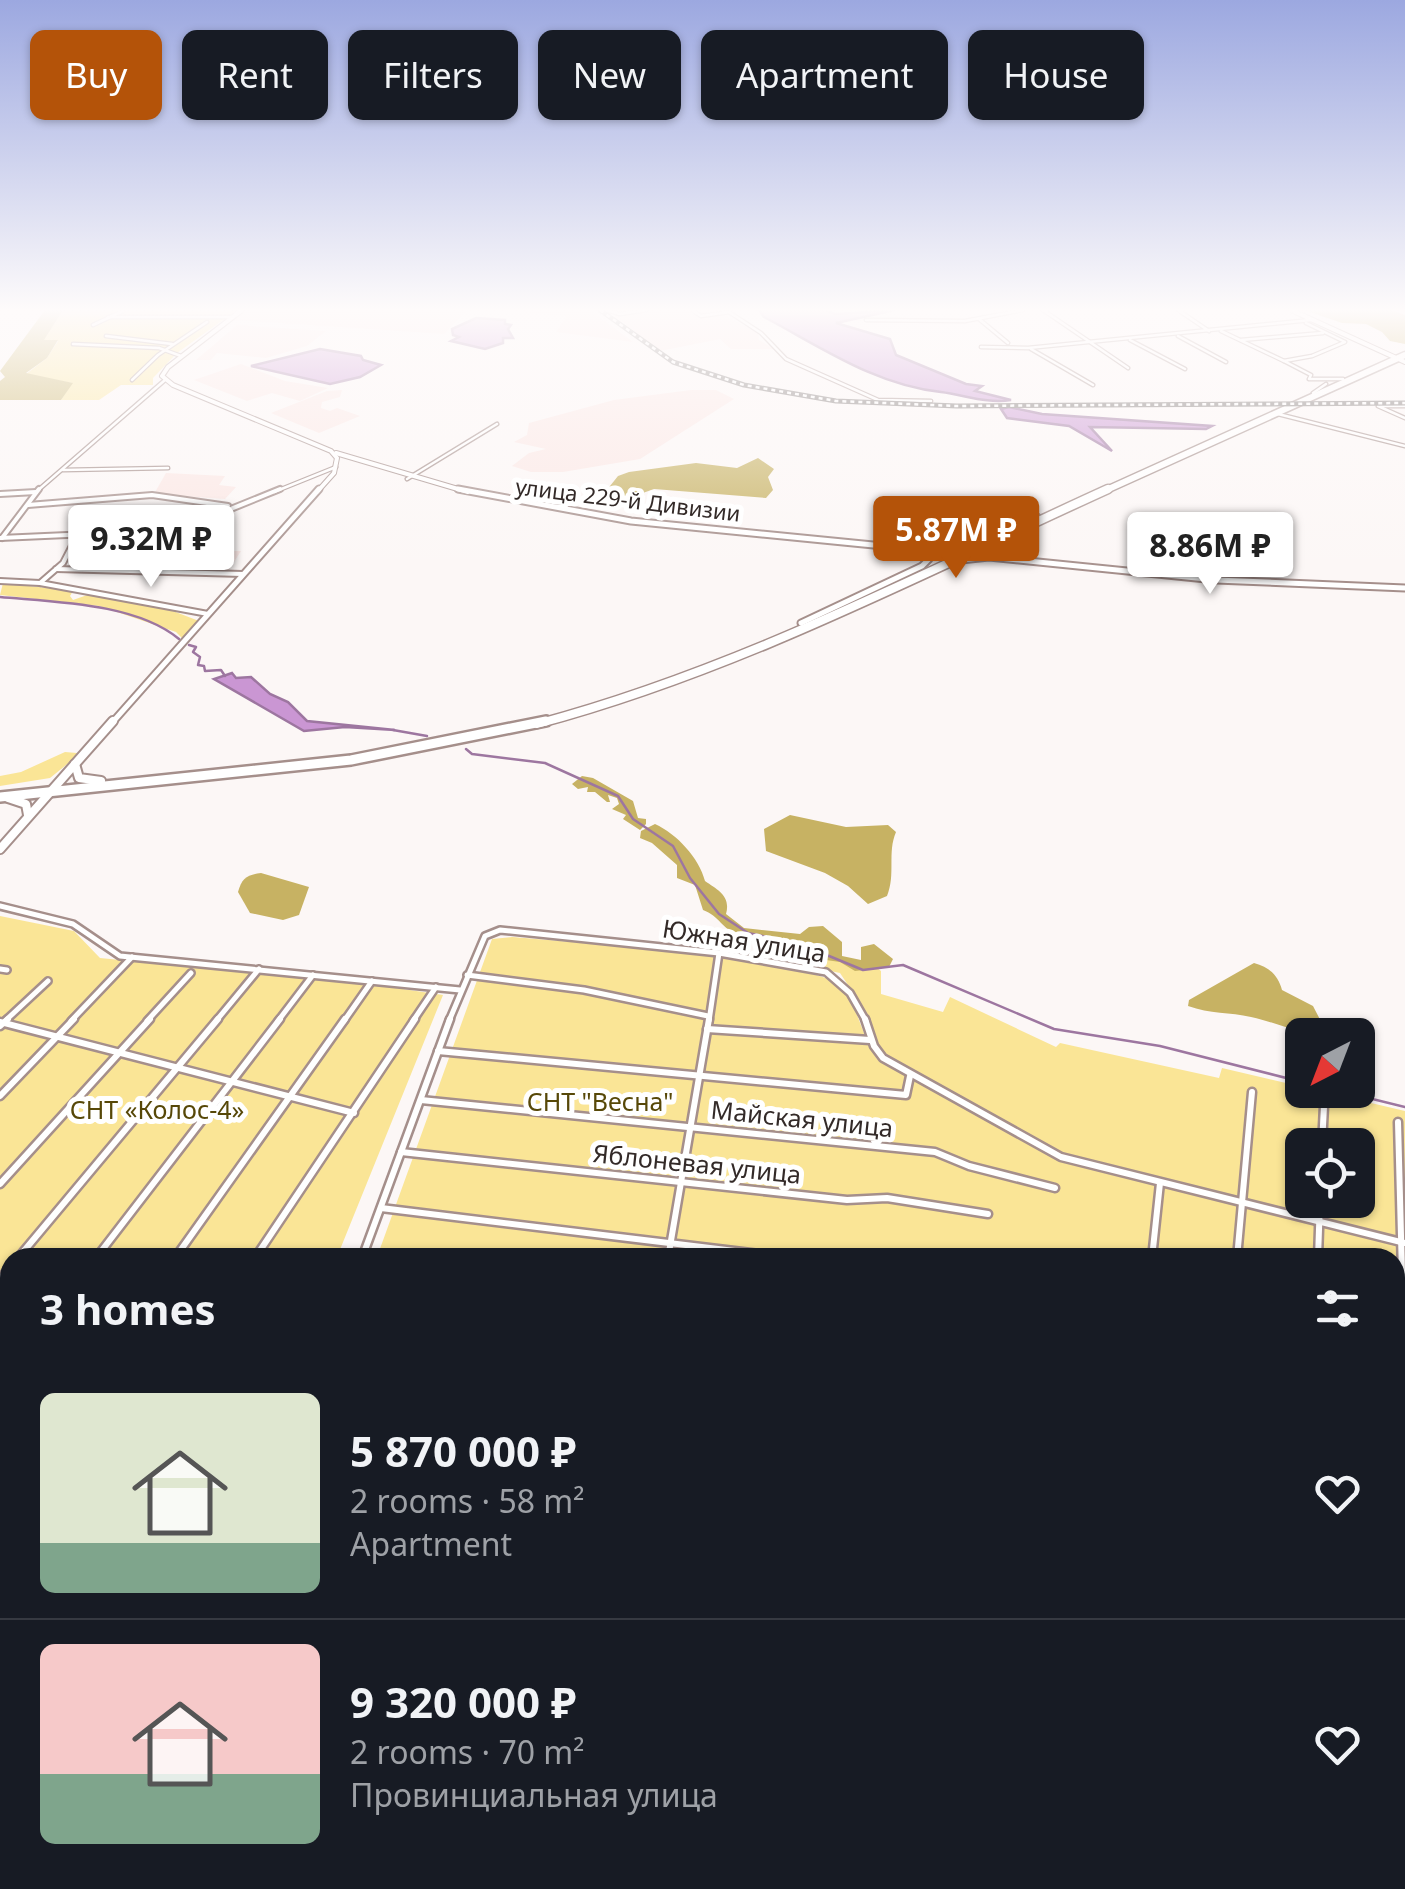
<!DOCTYPE html>
<html lang="en">
<head>
<meta charset="utf-8">
<style>
	:root { --surface:#171b24; --page:#20242c; --text:#f1f3f6; --muted:#9ea1a6; --line:#363941; --accent:#b45309 }
	body { margin:0; font-family:"Noto Sans",sans-serif; background:var(--page); color:var(--text); height:100vh; display:flex; flex-direction:column; font-size:38px; white-space:nowrap }
	* { box-sizing:border-box; margin:0 }
	p { font-size:32px; color:var(--muted) }
	.icon { flex:none; width:55px; height:55px; fill:none; stroke:currentColor; stroke-width:2; stroke-linecap:round; stroke-linejoin:round }
	.map { position:relative; flex:1; overflow:hidden }
	.panel { position:absolute; left:0px; top:1248px; width:1405px; height:642px; display:flex; flex-direction:column; background:var(--surface); border-radius:30px 30px 0 0; box-shadow:0 2px 8px #0004 }
	.panel>* { flex:none }
	.banner { position:absolute; left:30px; top:30px; width:1345px; height:90px; display:flex; gap:20px }
	.needle { width:65px; rotate:222deg }
	.controls { position:absolute; left:1285px; top:1018px; display:grid; gap:20px }
	.controls a { display:grid; place-items:center; width:90px; height:90px; border-radius:15px; background:var(--surface); box-shadow:0 2px 8px #0004; font-size:50px }
	.price { position:absolute; translate:-50% -85px; padding:0 22px; border-radius:10px; background:#fff; color:#222; font-size:32px; line-height:65px; filter:drop-shadow(0 2px 5px #0008) }
	.price::after { content:''; position:absolute; left:50%; top:60px; width:30px; height:22px; margin-left:-15px; background:inherit; clip-path:polygon(0 0,100% 0,50% 100%) }
	.price.active { background:var(--accent); color:#fff }
	ul { padding:0; list-style:none }
	li { display:flex; align-items:center; gap:30px; height:250px; padding:0 40px }
	li+li { border-top:2px solid var(--line) }
	li span { display:grid; place-items:center; flex:none; width:280px; height:200px; border-radius:15px; color:#555 }
	li>.icon { margin-inline-start:auto }
	span .icon { width:120px; height:120px; fill:#fffc; stroke-width:1 }
	li b { font-size:42px }
	h2 { display:flex; justify-content:space-between; align-items:center; height:120px; padding:0 40px; font-size:42px }
	.pill { padding:0 35px; border-radius:15px; background:var(--surface); box-shadow:0 2px 8px #0004; font-size:35px; line-height:90px }
	.pill.active { background:var(--accent); color:#fff }
	.map>svg:first-child { display:block }
	.built { fill:#fbe7e4 }
	.green { fill:#fae596; fill-rule:evenodd }
	.forest { fill:#c7b263 }
	.water { fill:#ca96d3; stroke:#9d76a0; stroke-width:2.5 }
	.lines { fill:none; stroke-linecap:round; stroke-linejoin:round }
	.stream { stroke:#9d76a0; stroke-width:2.5 }
	.street-far4-casing { stroke:#a58f8b; stroke-width:5 }
	.street-far3-casing { stroke:#a58f8b; stroke-width:8 }
	.street-far2-casing { stroke:#a58f8b; stroke-width:10 }
	.street-far1-casing { stroke:#a58f8b; stroke-width:11 }
	.street-casing { stroke:#a58f8b; stroke-width:12 }
	.secondary-far2-casing { stroke:#a58f8b; stroke-width:6 }
	.secondary-far1-casing { stroke:#a58f8b; stroke-width:9 }
	.secondary-casing { stroke:#a58f8b; stroke-width:12 }
	.highway-far2-casing { stroke:#a58f8b; stroke-width:9 }
	.highway-far1-casing { stroke:#a58f8b; stroke-width:11 }
	.highway-casing { stroke:#a58f8b; stroke-width:14 }
	.street-far4 { stroke:#fff; stroke-width:2.5 }
	.street-far3 { stroke:#fff; stroke-width:4 }
	.street-far2 { stroke:#fff; stroke-width:5 }
	.street-far1 { stroke:#fff; stroke-width:6 }
	.street { stroke:#fff; stroke-width:8 }
	.secondary-far2 { stroke:#fff; stroke-width:4 }
	.secondary-far1 { stroke:#fff; stroke-width:5 }
	.secondary { stroke:#fff; stroke-width:8 }
	.highway-far2 { stroke:#fff; stroke-width:6 }
	.highway-far1 { stroke:#fff; stroke-width:8 }
	.highway { stroke:#fff; stroke-width:9 }
	.rail-casing { stroke:#78716f; stroke-width:5 }
	.rail { stroke:#fff; stroke-width:2.5; stroke-dasharray:4; stroke-linecap:butt }
	.labels { text-anchor:middle; stroke-width:10; stroke-linejoin:round; paint-order:stroke }
	.far-street-label { font-size:22px; fill:#332a28; stroke:#fff }
	.street-label { font-size:25px; fill:#332a28; stroke:#fff }
	.park-label { font-size:25px; fill:#574808; stroke:#fff }
</style>
</head>
<body>
<div class="map">
<svg width="1405" height="1889" viewBox="0 0 1405 1889">
	<rect width="100%" height="100%" fill="#fcf7f6"/>
	<g class="built">
		<polygon points="247,310 467,310 444,334 234,320"/>
		<polygon points="496,310 590,310 633,342 556,332 567,316"/>
		<polygon points="607,310 739,310 722,314 758,333 759,340 774,349 731,349 720,339 660,351"/>
		<polygon points="237,325 326,331 307,346 266,358 217,353 211,360 196,360"/>
		<polygon points="241,364 285,381 328,388 300,401 272,393 247,401 194,380"/>
		<polygon points="342,390 340,397 322,402 321,408 330,411 337,408 360,416 319,433 271,413 327,391"/>
		<polygon points="691,390 716,390 734,399 640,459 563,472 531,472 512,466 529,453 546,449 514,442 527,435 529,423 614,400"/>
		<polygon points="166,473 225,476 219,485 236,487 225,499 154,494"/>
		<polygon points="222,534 213,551 241,551 228,571 186,570 200,535"/>
	</g>
	<g class="green">
		<polygon points="63,310 237,310 177,353 153,378 153,385 121,385 99,400 61,400 72,383 26,374 47,358 58,341 43,341"/>
		<polygon points="3,583 73,591 70,596 73,600 93,593 160,606 199,621 183,639 176,632 99,606 0,595"/>
		<polygon points="65,752 77,753 76,757 50,778 0,786 0,776 21,772"/>
		<polygon points="0,916 74,931 100,958 376,985 443,995 337,1257 10,1258 10,1376 0,1376"/>
		<path d="M 512,937 C 565,942 810,958 838,985 C 860,1006 860,1035 877,1059 L 1055,1159 L 1405,1245 L 1405,1889 L 140,1889 L 144,1880 L 1395,1880 L 1395,1258 L 377,1257 L 492,939 Z"/>
		<path d="M 773,945 L 872,964 L 881,971 L 881,994 L 943,1012 L 950,997 L 1056,1047 L 1060,1043 L 1219,1078 L 1222,1068 L 1405,1111 L 1405,1240 L 1062,1155 L 888,1058 L 876,1047 L 868,1015 L 840,973 L 768,958 ZM 1302,1145 L 1358,1145 L 1358,1200 L 1302,1200 Z"/>
	</g>
	<g class="forest">
		<polygon points="45,310 63,310 44,340 58,340 47,358 26,373 73,383 61,400 0,400 0,381 5,377 0,371"/>
		<polygon points="1304,310 1391,310 1405,315 1405,344 1390,341 1382,332 1366,324 1342,323"/>
		<polygon points="758,458 774,469 768,477 773,490 766,498 654,489 626,499 606,491 618,476 629,472 696,463 737,468"/>
		<polygon points="582,776 593,778 633,801 638,818 646,819 646,824 640,830 623,819 626,815 612,809 619,804 617,798 608,795 610,802 607,802 595,792 587,792 588,787 578,789 572,784"/>
		<path d="M 790,815 L 846,827 L 888,825 L 896,832 C 887,853 896,874 887,896 L 868,904 L 848,886 L 825,873 L 766,851 L 764,829 Z"/>
		<path d="M 655,824 C 677,834 699,858 705,881 C 718,890 731,896 726,914 L 744,928 L 800,934 L 809,927 L 823,926 L 842,942 L 842,956 L 861,960 L 861,947 L 874,944 L 893,959 L 889,967 L 855,971 L 840,962 L 826,960 L 812,950 L 740,940 L 724,949 L 718,947 L 738,936 C 723,929 719,916 703,910 L 695,885 L 677,878 L 677,865 L 652,843 L 640,838 L 641,831 Z"/>
		<path d="M 261,873 L 309,887 L 299,915 L 283,920 L 250,913 L 238,892 C 242,878 247,875 261,873 Z"/>
		<path d="M 1254,963 C 1269,967 1278,975 1282,990 L 1313,1006 L 1328,1035 C 1299,1035 1279,1023 1251,1017 C 1230,1012 1210,1014 1188,1006 L 1189,1000 Z"/>
	</g>
	<g class="water">
		<path d="M 759,310 L 825,310 L 835,314 L 895,310 L 836,323 L 890,339 L 896,355 L 966,384 L 982,386 L 975,391 L 1011,400 C 987,404 965,395 941,392 C 875,385 821,347 764,317 Z"/>
		<polygon points="476,318 505,320 505,324 511,325 508,329 513,338 503,338 503,343 485,349 451,341 459,337 453,335 452,329"/>
		<polygon points="320,349 361,356 363,360 381,365 360,377 330,384 251,366"/>
		<polygon points="1009,407 1042,414 1212,426 1206,429 1090,427 1112,451 1069,426 1007,418 1001,409"/>
		<polygon points="232,673 236,678 251,677 270,694 288,702 307,721 395,730 345,727 304,731 214,679"/>
	</g>
	<g class="lines">
		<g class="stream">
			<path d="M 0,597 C 54,602 136,603 179,639"/>
			<polyline points="189,645 196,647 193,652 200,657 198,665 204,666 205,671 221,670 225,676"/>
			<polyline points="393,730 427,736"/>
			<polyline points="466,749 472,754 545,763 618,796 633,819 673,846 690,878 719,914 748,933 800,944 863,970 903,965 1054,1029 1160,1046 1302,1082"/>
			<polyline points="1336,1090 1405,1107"/>
		</g>
		<defs>
			<g id="street-far4">
				<polyline points="607,310 620,314 646,310"/>
				<polyline points="692,310 701,316 729,312 761,333 786,359 878,400 931,401"/>
				<polyline points="1043,310 1128,368"/>
				<polyline points="1178,310 1209,331"/>
				<polyline points="108,317 232,317"/>
				<polyline points="979,319 1008,343"/>
				<polyline points="866,320 965,321 1023,310"/>
				<polyline points="1306,323 1345,342 1312,356 1284,361 1311,375 1309,379 1343,379"/>
				<polyline points="93,325 123,311"/>
				<polyline points="1221,331 1284,361"/>
				<polyline points="106,336 172,344"/>
				<polyline points="1178,336 1226,362"/>
				<polyline points="1130,340 1185,369"/>
				<polyline points="1241,340 1323,333"/>
				<polyline points="73,344 159,348 181,356"/>
				<polyline points="981,347 1028,348 1311,320"/>
				<polyline points="1031,349 1093,385"/>
				<polyline points="132,380 158,355 207,322"/>
				<polyline points="1313,393 1326,384"/>
				<polyline points="1378,406 1405,418"/>
				<polyline points="1381,406 1405,406"/>
				<polyline points="1278,414 1405,446"/>
				<polyline points="63,470 168,468"/>
				<polyline points="407,479 497,424"/>
				<polyline points="36,492 165,380"/>
				<polyline points="274,492 336,467"/>
			</g>
			<g id="street-far3">
				<polyline points="0,494 36,492"/>
				<polyline points="28,505 152,495 228,506"/>
				<polyline points="0,538 179,530 280,489"/>
				<polyline points="2,538 39,489"/>
				<polyline points="56,569 243,574"/>
				<polyline points="0,581 40,583 208,614"/>
				<polyline points="40,583 63,563 77,536"/>
			</g>
			<g id="street-far2">
				<polyline points="0,906 73,924 120,956 460,990"/>
				<polyline points="0,969 7,970"/>
				<polyline points="467,975 584,990 708,1016"/>
				<polyline points="5,1021 48,981"/>
				<polyline points="71,1021 132,957"/>
				<polyline points="147,1021 191,973"/>
				<polyline points="216,1021 259,969"/>
				<polyline points="278,1021 313,975"/>
				<polyline points="344,1021 372,981"/>
				<polyline points="413,1021 436,987"/>
				<polyline points="449,1021 485,936 500,930 719,953 826,972 850,993 866,1021"/>
				<polyline points="709,1021 719,953"/>
			</g>
			<g id="street-far1">
				<polyline points="865,1019 874,1046 883,1058 1061,1157 1405,1243"/>
				<polyline points="0,1022 354,1113"/>
				<polyline points="0,1026 8,1019"/>
				<polyline points="707,1029 870,1040"/>
				<polyline points="438,1051 906,1095 910,1076"/>
				<polyline points="0,1096 74,1019"/>
				<polyline points="421,1100 935,1152 969,1166 1055,1188"/>
				<polyline points="1398,1122 1405,1387"/>
				<polyline points="1322,1145 1324,1106"/>
				<polyline points="401,1152 847,1200 887,1198 988,1214"/>
				<polyline points="0,1184 150,1019"/>
				<polyline points="381,1208 792,1258"/>
				<polyline points="18,1258 218,1019"/>
				<polyline points="96,1258 280,1019"/>
				<polyline points="175,1258 345,1019"/>
				<polyline points="255,1258 415,1019"/>
				<polyline points="362,1258 450,1019"/>
				<polyline points="668,1258 709,1019"/>
				<polyline points="1152,1258 1160,1183"/>
				<polyline points="1237,1258 1252,1092"/>
				<polyline points="1318,1258 1320,1200"/>
				<polyline points="0,1279 10,1267"/>
				<polyline points="2,1380 10,1370"/>
			</g>
			<g id="street">
				<polyline points="1395,1639 1405,1640"/>
				<polyline points="1395,1848 1405,1849"/>
				<polyline points="963,1880 963,1889"/>
				<polyline points="1104,1880 1105,1889"/>
				<polyline points="91,1889 95,1880"/>
				<polyline points="887,1889 888,1880"/>
			</g>
			<g id="secondary-far2">
				<polyline points="242,310 168,367 162,376 173,385 331,451 337,458 334,473 317,492"/>
				<polyline points="1291,310 1405,362"/>
				<polyline points="336,453 468,492"/>
			</g>
			<g id="secondary-far1">
				<polyline points="458,489 631,521 934,551 966,546 1037,517"/>
				<polyline points="961,560 989,557 1216,580 1405,588"/>
				<polyline points="801,623 922,566 929,559 923,553"/>
				<polyline points="111,724 319,489"/>
			</g>
			<g id="secondary">
				<polyline points="75,764 79,778 101,781"/>
				<polyline points="8,798 26,804 28,815"/>
				<polyline points="0,849 113,721"/>
			</g>
			<polyline id="highway-far2" points="1102,492 1405,355"/>
			<path id="highway-far1" d="M 537,724 C 736,671 921,574 1108,489"/>
			<polyline id="highway" points="0,797 351,760 546,721"/>
		</defs>
		<use href="#street-far4" class="street-far4-casing"/>
		<use href="#street-far3" class="street-far3-casing"/>
		<use href="#street-far2" class="street-far2-casing"/>
		<use href="#street-far1" class="street-far1-casing"/>
		<use href="#street" class="street-casing"/>
		<use href="#secondary-far2" class="secondary-far2-casing"/>
		<use href="#secondary-far1" class="secondary-far1-casing"/>
		<use href="#secondary" class="secondary-casing"/>
		<use href="#highway-far2" class="highway-far2-casing"/>
		<use href="#highway-far1" class="highway-far1-casing"/>
		<use href="#highway" class="highway-casing"/>
		<use href="#street-far4" class="street-far4"/>
		<use href="#street-far3" class="street-far3"/>
		<use href="#street-far2" class="street-far2"/>
		<use href="#street-far1" class="street-far1"/>
		<use href="#street" class="street"/>
		<use href="#secondary-far2" class="secondary-far2"/>
		<use href="#secondary-far1" class="secondary-far1"/>
		<use href="#secondary" class="secondary"/>
		<use href="#highway-far2" class="highway-far2"/>
		<use href="#highway-far1" class="highway-far1"/>
		<use href="#highway" class="highway"/>
		<defs>
			<polyline id="rail" points="600,310 673,362 744,385 836,401 957,406 1405,403"/>
		</defs>
		<use href="#rail" class="rail-casing"/>
		<use href="#rail" class="rail"/>
	</g>
	<linearGradient id="sky" x2="0" y2="1"><stop stop-color="#9ca8e0"/><stop offset="0.54" stop-color="#fefbfb"/><stop offset="1" stop-color="#fefbfb" stop-opacity="0"/></linearGradient>
	<rect width="1405" height="574" fill="url(#sky)"/>
	<g class="labels">
		<g class="far-street-label">
			<text transform="translate(628 500) rotate(7)" y="8">улица 229-й Дивизии</text>
		</g>
		<g class="street-label">
			<text transform="translate(744 941) rotate(9)" y="9">Южная улица</text>
			<text transform="translate(802 1119) rotate(6)" y="9">Майская улица</text>
			<text transform="translate(697 1164) rotate(6)" y="9">Яблоневая улица</text>
		</g>
		<g class="park-label">
			<text x="600" y="1111">СНТ "Весна"</text>
			<text x="157" y="1119">СНТ «Колос-4»</text>
		</g>
	</g>
</svg>
<div class="controls">
<a><svg class="needle" viewBox="-14 -14 28 28"><path d="M0-13l5 13h-10z" fill="#e53935"/><path d="M0 13l5-13h-10z" fill="#9ea1a6"/></svg></a>
<a><svg class="icon" aria-label="locate" viewBox="0 0 24 24"><circle cx="12" cy="12" r="6"/><path d="M12 2v4M12 18v4M2 12h4M18 12h4"/></svg></a>
</div>
<b class="price active" style="left:956px;top:581px">5.87M ₽</b>
<b class="price" style="left:151px;top:590px">9.32M ₽</b>
<b class="price" style="left:1210px;top:597px">8.86M ₽</b>
<div class="banner">
<a class="pill active">Buy</a>
<a class="pill">Rent</a>
<a class="pill">Filters</a>
<a class="pill">New</a>
<a class="pill">Apartment</a>
<a class="pill">House</a>
</div>
<section class="panel">
<h2>3 homes<svg class="icon" aria-label="filters" viewBox="0 0 24 24"><path d="M4 7h16M4 17h16"/><circle cx="9" cy="7" r="2"/><circle cx="15" cy="17" r="2"/></svg></h2>
<ul>
<li><span style="background:linear-gradient(#dfe7d0 75%,#7fa58c 0)"><svg class="icon" aria-label="home" viewBox="0 0 24 24"><path d="M3 11l9-7 9 7M6 9v11h12V9"/></svg></span><div><b>5 870 000 ₽</b><p>2 rooms · 58 m²</p><p>Apartment</p></div><svg class="icon" aria-label="heart" viewBox="0 0 24 24"><path d="M12 20l-8-8c-3-5 5-10 8-4 3-6 11-1 8 4z"/></svg></li>
<li><span style="background:linear-gradient(#f6c9c9 65%,#7fa58c 0)"><svg class="icon" aria-label="home" viewBox="0 0 24 24"><path d="M3 11l9-7 9 7M6 9v11h12V9"/></svg></span><div><b>9 320 000 ₽</b><p>2 rooms · 70 m²</p><p>Провинциальная улица</p></div><svg class="icon" aria-label="heart" viewBox="0 0 24 24"><path d="M12 20l-8-8c-3-5 5-10 8-4 3-6 11-1 8 4z"/></svg></li>
</ul>
</section>
</div>
</body>
</html>
